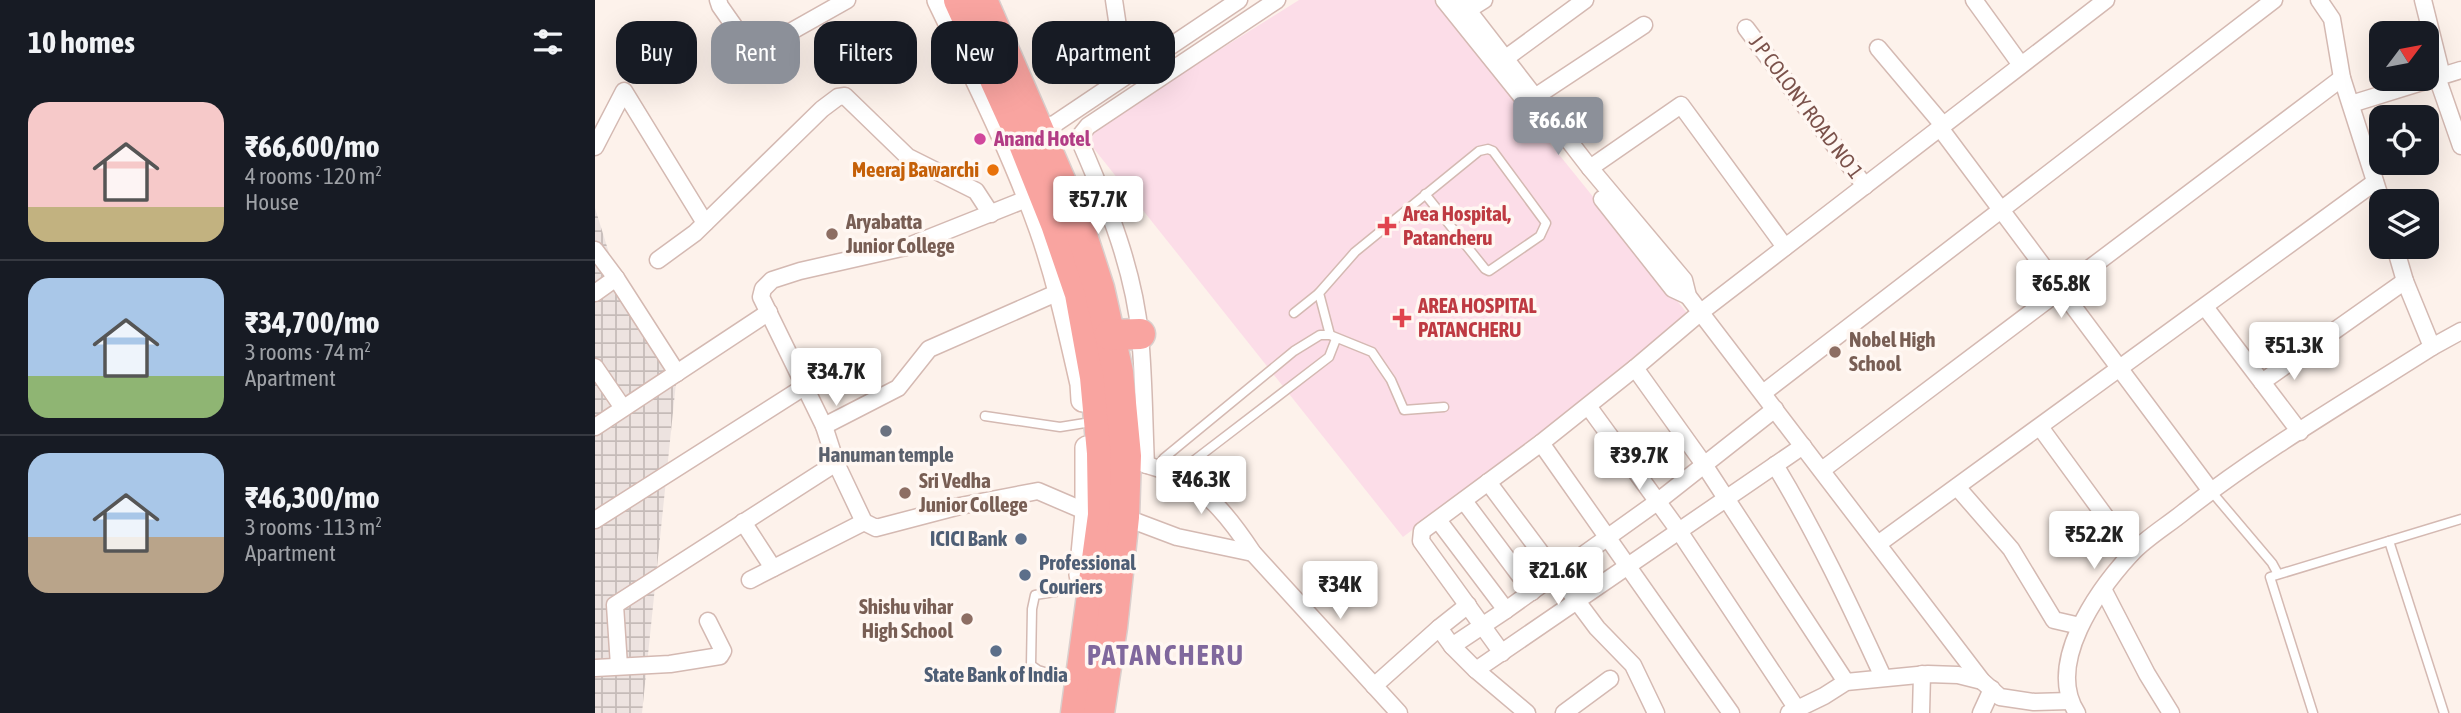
<!DOCTYPE html>
<html lang="en">
<head>
<meta charset="utf-8">
<style>
	:root { --surface:#171b24; --page:#242831; --text:#f1f3f6; --muted:#9ea1a6; --line:#363941; --accent:#8c9099 }
	body { margin:0; font-family:"Asap Condensed",sans-serif; background:var(--page); color:var(--text); height:100vh; display:flex; flex-direction:column; font-size:26px; white-space:nowrap }
	* { box-sizing:border-box; margin:0 }
	p { font-size:23px; color:var(--muted) }
	.icon { flex:none; width:38px; height:38px; fill:none; stroke:currentColor; stroke-width:2; stroke-linecap:round; stroke-linejoin:round }
	.map { position:relative; flex:1; overflow:hidden }
	.drawer { display:flex; flex-direction:column; background:var(--surface); width:595px }
	.drawer>* { flex:none }
	.banner { position:absolute; left:21px; top:21px; width:665px; height:63px; display:flex; gap:14px }
	.needle { width:46px; rotate:58deg }
	.fabs { position:absolute; left:1774px; top:21px; display:grid; gap:14px }
	.fabs a { display:grid; place-items:center; width:70px; height:70px; border-radius:14px; background:var(--surface); box-shadow:0 7px 28px #0002; font-size:35px }
	.price { position:absolute; translate:-50% -60px; padding:0 16px; border-radius:7px; background:#fff; color:#222; font-size:23px; line-height:46px; filter:drop-shadow(0 2px 4px #0008) }
	.price::after { content:''; position:absolute; left:50%; top:42px; width:21px; height:16px; margin-left:-10px; background:inherit; clip-path:polygon(0 0,100% 0,50% 100%) }
	.price.current { background:var(--accent); color:#fff }
	ul { padding:0; list-style:none }
	li { display:flex; align-items:center; gap:21px; height:175px; padding:0 28px }
	li+li { border-top:2px solid var(--line) }
	li span { display:grid; place-items:center; flex:none; width:196px; height:140px; border-radius:21px; color:#555 }
	li>.icon { margin-inline-start:auto }
	span .icon { width:84px; height:84px; fill:#fffc; stroke-width:1 }
	li b { font-size:30px }
	h2 { display:flex; justify-content:space-between; align-items:center; height:84px; padding:0 28px; font-size:30px }
	.tag { padding:0 24px; border-radius:21px; background:var(--surface); box-shadow:0 7px 28px #0002; font-size:24px; line-height:63px }
	.tag.current { background:var(--accent); color:#fff }
	main { display:flex; flex:1; min-height:0 }
	.map>svg:first-child { display:block }
	.industrial { fill:url(#industrial-grid) }
	.medical { fill:#fcdde8 }
	.lines { fill:none; stroke-linecap:round; stroke-linejoin:round }
	.lane-casing { stroke:#d4b9b2; stroke-width:11 }
	.street-casing { stroke:#d4b9b2; stroke-width:19 }
	.secondary-casing { stroke:#d9bab1; stroke-width:26 }
	.highway-casing { stroke:#dacfcd; stroke-width:33 }
	.lane { stroke:#fff; stroke-width:8 }
	.street { stroke:#fff; stroke-width:16 }
	.secondary { stroke:#fff; stroke-width:23 }
	.highway { stroke:#f9a4a0; stroke-width:30 }
	.hotel-dot { fill:#d1479c; stroke:#fff7f2; stroke-width:2.5 }
	.food-dot { fill:#e8710a; stroke:#fff7f2; stroke-width:2.5 }
	.health-dot { fill:#e0444e; stroke:#fff7f2; stroke-width:2.5 }
	.education-dot { fill:#8d6e63; stroke:#fff7f2; stroke-width:2.5 }
	.worship-dot { fill:#6b7280; stroke:#fff7f2; stroke-width:2.5 }
	.service-dot { fill:#5c6f8a; stroke:#fff7f2; stroke-width:2.5 }
	.labels { text-anchor:middle; stroke-width:7; stroke-linejoin:round; paint-order:stroke }
	.street-label { font-size:21px; fill:#7b524b; stroke:#fff7f2 }
	.hotel-label { font-size:21px; font-weight:bold; fill:#b23c85; stroke:#fff7f2; text-anchor:start }
	.food-label { font-size:21px; font-weight:bold; fill:#c56008; stroke:#fff7f2; text-anchor:end }
	.health-label { font-size:21px; font-weight:bold; fill:#be3a42; stroke:#fff7f2; text-anchor:start }
	.education-label { font-size:21px; font-weight:bold; fill:#785e54; stroke:#fff7f2; text-anchor:start }
	.worship-label { font-size:21px; font-weight:bold; fill:#5b616d; stroke:#fff7f2 }
	.service-label { font-size:21px; font-weight:bold; fill:#4e5e75; stroke:#fff7f2; text-anchor:end }
	.district-label { font-size:28px; font-weight:bold; letter-spacing:2px; fill:#80689d; stroke:#fff7f2 }
</style>
</head>
<body>
<main>
<section class="drawer">
<h2>10 homes<svg class="icon" aria-label="filters" viewBox="0 0 24 24"><path d="M4 7h16M4 17h16"/><circle cx="9" cy="7" r="2"/><circle cx="15" cy="17" r="2"/></svg></h2>
<ul>
<li><span style="background:linear-gradient(#f6c9c9 75%,#c2b280 0)"><svg class="icon" aria-label="home" viewBox="0 0 24 24"><path d="M3 11l9-7 9 7M6 9v11h12V9"/></svg></span><div><b>₹66,600/mo</b><p>4 rooms · 120 m²</p><p>House</p></div></li>
<li><span style="background:linear-gradient(#a9c7e8 70%,#8fb573 0)"><svg class="icon" aria-label="home" viewBox="0 0 24 24"><path d="M3 11l9-7 9 7M6 9v11h12V9"/></svg></span><div><b>₹34,700/mo</b><p>3 rooms · 74 m²</p><p>Apartment</p></div></li>
<li><span style="background:linear-gradient(#a9c7e8 60%,#b9a48a 0)"><svg class="icon" aria-label="home" viewBox="0 0 24 24"><path d="M3 11l9-7 9 7M6 9v11h12V9"/></svg></span><div><b>₹46,300/mo</b><p>3 rooms · 113 m²</p><p>Apartment</p></div></li>
</ul>
</section>
<div class="map">
<svg width="1866" height="713" viewBox="0 0 1866 713">
	<defs>
		<pattern id="industrial-grid" width="8" height="8" patternUnits="userSpaceOnUse" patternTransform="scale(1.75)"><rect width="8" height="8" fill="#ede3e0"/><path d="M0 4h8M4 0v8" fill="none" stroke="#c5bbb8"/></pattern>
	</defs>
	<rect width="100%" height="100%" fill="#fdf2eb"/>
	<polygon class="industrial" points="0,208 19,269 82,373 47,713 0,713"/>
	<polygon class="medical" points="704,0 839,0 1096,318 808,537 488,135"/>
	<g class="lines">
		<defs>
			<g id="lane">
				<polyline points="699,313 724,293"/>
				<polyline points="735,335 724,293 760,252 884,151 893,149 898,151 951,223 945,236 894,271 890,269 830,194"/>
				<polyline points="390,416 465,427 490,423"/>
				<polyline points="562,468 569,458 699,351 725,335 735,335 777,352 796,380 809,410 849,407"/>
				<polyline points="580,475 734,357 741,339"/>
				<polyline points="1616,491 1677,563 1683,574"/>
				<polyline points="1794,541 1849,713"/>
				<polyline points="473,679 443,670 436,665 437,609 440,595 485,588"/>
				<polyline points="1718,713 1675,577 1866,519"/>
			</g>
			<g id="street">
				<polyline points="123,0 125,6 158,53 252,0"/>
				<polyline points="519,0 530,74"/>
				<polyline points="849,0 931,102"/>
				<polyline points="865,0 995,168 1089,280 1093,296 1387,681 1405,697 1439,702 1475,701"/>
				<polyline points="1379,0 1426,65"/>
				<polyline points="1724,0 1737,19 1747,78 1787,203"/>
				<polyline points="1828,0 1847,76"/>
				<polyline points="873,10 889,0"/>
				<polyline points="1151,28 1270,186"/>
				<polyline points="1283,48 1348,125"/>
				<polyline points="911,58 990,0"/>
				<polyline points="1842,77 1866,146"/>
				<polyline points="940,97 1049,25"/>
				<polyline points="1756,104 1866,70"/>
				<polyline points="1345,128 1616,491"/>
				<polyline points="445,130 461,123 644,0"/>
				<polyline points="0,147 29,91 110,223"/>
				<polyline points="995,168 1086,105 1190,247"/>
				<polyline points="434,198 311,247 205,271 177,280 168,289 166,297 229,426 241,463 269,522 281,528 365,506 443,491 492,512"/>
				<polyline points="1007,199 1078,289 1093,296"/>
				<polyline points="1800,247 1810,281 1837,347"/>
				<polyline points="0,250 21,278 82,373"/>
				<polyline points="63,260 100,233 227,109 243,97 250,96 313,157 381,191 396,214"/>
				<polyline points="0,293 21,278"/>
				<polyline points="1610,307 1667,382 1810,281"/>
				<polyline points="0,367 28,408"/>
				<polyline points="1040,368 1108,463 1251,682"/>
				<polyline points="1667,382 1705,432"/>
				<polyline points="1168,393 1679,0"/>
				<polyline points="993,406 1084,531 1202,709"/>
				<polyline points="229,426 303,388 334,349 466,291"/>
				<polyline points="0,427 174,312"/>
				<polyline points="1445,427 1537,553"/>
				<polyline points="946,443 1136,713"/>
				<path d="M 543,461 C 555,467 568,469 580,475 C 614,491 637,521 658,553 L 804,713"/>
				<path d="M 551,465 C 549,422 549,379 545,336 C 539,270 513,206 487,146 L 485,136 L 493,126 L 682,0"/>
				<path d="M 1180,465 C 1221,533 1255,605 1288,677"/>
				<polyline points="1227,470 1747,78"/>
				<polyline points="893,482 1002,628 1038,665 1061,713"/>
				<polyline points="1362,487 1416,549 1459,620 1485,626"/>
				<polyline points="869,501 937,592"/>
				<polyline points="529,517 582,537 658,553"/>
				<polyline points="0,520 209,387"/>
				<polyline points="843,520 911,610 1062,502 1180,409"/>
				<polyline points="148,522 178,568"/>
				<polyline points="1283,544 1780,182"/>
				<polyline points="155,580 269,522"/>
				<polyline points="1508,589 1552,674 1576,713"/>
				<polyline points="844,628 873,605"/>
				<polyline points="857,646 881,670 932,713"/>
				<polyline points="907,653 826,541 827,531 946,443 1040,368 1106,312 1511,0"/>
				<polyline points="24,666 20,605 241,463"/>
				<polyline points="0,668 75,664 125,656 128,651 113,621"/>
				<polyline points="881,670 1208,446"/>
				<polyline points="779,686 844,628 857,646 911,610"/>
				<polyline points="969,713 1015,679"/>
				<polyline points="1194,713 1229,696 1251,682 1333,674 1363,675 1387,681"/>
				<polyline points="1326,713 1327,674"/>
				<polyline points="1386,713 1397,689"/>
				<path d="M 1482,713 C 1450,664 1502,591 1536,554 C 1551,538 1573,525 1590,511 C 1668,450 1754,400 1837,347 L 1866,331"/>
			</g>
			<g id="secondary">
				<path d="M 344,0 C 380,75 418,150 446,229 C 464,280 475,332 487,384 L 488,400"/>
				<polyline points="486,575 492,512 492,448"/>
			</g>
			<g id="highway">
				<polyline points="364,0 427,139 461,224 485,294 500,377 507,453 508,515 481,713"/>
				<polyline points="387,0 481,217 504,288 523,372 531,456 529,517 517,627 504,713"/>
				<polyline points="515,335 545,334"/>
			</g>
		</defs>
		<use href="#lane" class="lane-casing"/>
		<use href="#street" class="street-casing"/>
		<use href="#secondary" class="secondary-casing"/>
		<use href="#highway" class="highway-casing"/>
		<use href="#lane" class="lane"/>
		<use href="#street" class="street"/>
		<use href="#secondary" class="secondary"/>
		<use href="#highway" class="highway"/>
	</g>
	<circle class="hotel-dot" cx="385" cy="139" r="7"/>
	<circle class="food-dot" cx="398" cy="170" r="7"/>
	<g class="health-dot">
		<path d="M788.5 215.5h7v7h7v7h-7v7h-7v-7h-7v-7h7z"/>
		<path d="M803.5 307.5h7v7h7v7h-7v7h-7v-7h-7v-7h7z"/>
	</g>
	<g class="education-dot">
		<circle cx="237" cy="234" r="7"/>
		<circle cx="1240" cy="352" r="7"/>
		<circle cx="310" cy="493" r="7"/>
		<circle cx="372" cy="619" r="7"/>
	</g>
	<circle class="worship-dot" cx="291" cy="431" r="7"/>
	<g class="service-dot">
		<circle cx="426" cy="539" r="7"/>
		<circle cx="430" cy="575" r="7"/>
		<circle cx="401" cy="651" r="7"/>
	</g>
	<g class="labels">
		<g class="street-label">
			<text transform="translate(1211 107) rotate(53)" y="7">J P COLONY ROAD NO 1</text>
		</g>
		<g class="hotel-label">
			<text x="399" y="146">Anand Hotel</text>
		</g>
		<g class="food-label">
			<text x="384" y="177">Meeraj Bawarchi</text>
		</g>
		<g class="health-label">
			<text x="808" y="221">Area Hospital,<tspan x="808" dy="24">Patancheru</tspan></text>
			<text x="823" y="313">AREA HOSPITAL<tspan x="823" dy="24">PATANCHERU</tspan></text>
		</g>
		<g class="education-label">
			<text x="251" y="229">Aryabatta<tspan x="251" dy="24">Junior College</tspan></text>
			<text x="1254" y="347">Nobel High<tspan x="1254" dy="24">School</tspan></text>
			<text x="324" y="488">Sri Vedha<tspan x="324" dy="24">Junior College</tspan></text>
			<text x="358" y="614" text-anchor="end">Shishu vihar<tspan x="358" dy="24">High School</tspan></text>
		</g>
		<g class="worship-label">
			<text x="291" y="462">Hanuman temple</text>
		</g>
		<g class="service-label">
			<text x="412" y="546">ICICI Bank</text>
			<text x="444" y="570" text-anchor="start">Professional<tspan x="444" dy="24">Couriers</tspan></text>
			<text x="401" y="682" text-anchor="middle">State Bank of India</text>
		</g>
		<g class="district-label">
			<text x="571" y="665">PATANCHERU</text>
		</g>
	</g>
</svg>
<div class="fabs">
<a><svg class="needle" viewBox="-14 -14 28 28"><path d="M0-13l5 13h-10z" fill="#e53935"/><path d="M0 13l5-13h-10z" fill="#9ea1a6"/></svg></a>
<a><svg class="icon" aria-label="locate" viewBox="0 0 24 24"><circle cx="12" cy="12" r="6"/><path d="M12 2v4M12 18v4M2 12h4M18 12h4"/></svg></a>
<a><svg class="icon" aria-label="layers" viewBox="0 0 24 24"><path d="M12 4l9 5-9 5-9-5zM3 14l9 5 9-5"/></svg></a>
</div>
<b class="price current" style="left:963px;top:157px">₹66.6K</b>
<b class="price" style="left:503px;top:236px">₹57.7K</b>
<b class="price" style="left:1466px;top:320px">₹65.8K</b>
<b class="price" style="left:1699px;top:382px">₹51.3K</b>
<b class="price" style="left:241px;top:408px">₹34.7K</b>
<b class="price" style="left:1044px;top:492px">₹39.7K</b>
<b class="price" style="left:606px;top:516px">₹46.3K</b>
<b class="price" style="left:1499px;top:571px">₹52.2K</b>
<b class="price" style="left:963px;top:607px">₹21.6K</b>
<b class="price" style="left:745px;top:621px">₹34K</b>
<div class="banner">
<a class="tag">Buy</a>
<a class="tag current">Rent</a>
<a class="tag">Filters</a>
<a class="tag">New</a>
<a class="tag">Apartment</a>
</div>
</div>
</main>
</body>
</html>
